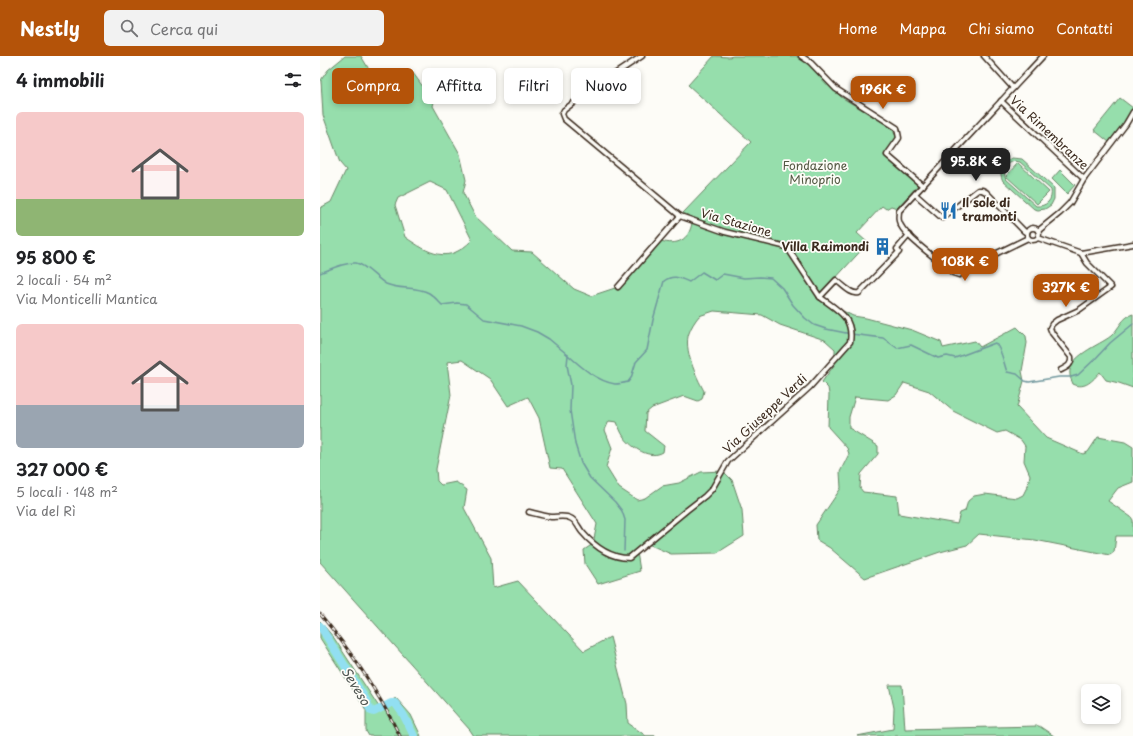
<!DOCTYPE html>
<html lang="it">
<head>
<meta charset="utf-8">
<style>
	:root { --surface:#fff; --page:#f2f2f2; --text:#202124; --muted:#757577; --accent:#b45309 }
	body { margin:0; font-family:"Playpen Sans",sans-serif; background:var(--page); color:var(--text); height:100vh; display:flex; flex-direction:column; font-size:15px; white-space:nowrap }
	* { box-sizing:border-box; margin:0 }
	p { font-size:13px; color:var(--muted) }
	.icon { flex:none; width:22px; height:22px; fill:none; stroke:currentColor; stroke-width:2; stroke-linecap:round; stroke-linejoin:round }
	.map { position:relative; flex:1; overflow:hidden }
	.panel { display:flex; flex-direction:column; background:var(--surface); width:320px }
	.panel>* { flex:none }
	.hud { position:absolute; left:12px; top:12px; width:380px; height:36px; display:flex; gap:8px }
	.buttons { position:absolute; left:761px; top:628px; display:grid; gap:8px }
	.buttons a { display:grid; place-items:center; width:40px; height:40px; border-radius:6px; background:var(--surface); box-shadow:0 2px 6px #0003; font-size:20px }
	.price { position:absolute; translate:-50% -34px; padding:0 9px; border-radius:8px; background:var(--accent); color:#fff; font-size:13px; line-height:26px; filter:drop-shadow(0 1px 2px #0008) }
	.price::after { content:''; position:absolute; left:50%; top:24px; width:12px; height:9px; margin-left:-6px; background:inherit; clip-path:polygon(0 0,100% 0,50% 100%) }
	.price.selected { background:#222; color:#fff }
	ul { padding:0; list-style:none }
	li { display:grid; align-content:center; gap:8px; height:212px; padding:0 16px }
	li span { display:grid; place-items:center; height:124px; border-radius:6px; color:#555 }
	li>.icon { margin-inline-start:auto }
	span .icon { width:72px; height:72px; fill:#fffc; stroke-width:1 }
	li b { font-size:17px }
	h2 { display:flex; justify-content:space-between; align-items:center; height:48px; padding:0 16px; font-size:17px }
	.pill { padding:0 14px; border-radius:6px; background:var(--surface); box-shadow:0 2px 6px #0003; font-size:14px; line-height:36px }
	.pill.selected { background:var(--accent); color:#fff }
	header { display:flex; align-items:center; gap:24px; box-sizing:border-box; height:56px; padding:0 20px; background:var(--accent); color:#fff }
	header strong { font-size:19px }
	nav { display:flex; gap:22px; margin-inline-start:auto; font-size:14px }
	.search { width:280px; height:36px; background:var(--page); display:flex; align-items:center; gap:10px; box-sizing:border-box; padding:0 14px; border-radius:6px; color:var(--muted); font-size:15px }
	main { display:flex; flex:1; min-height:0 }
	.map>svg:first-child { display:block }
	.green { fill:#96deac; stroke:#688465; fill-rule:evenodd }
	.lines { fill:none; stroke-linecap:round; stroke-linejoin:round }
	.stream { stroke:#6f979d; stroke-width:1.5 }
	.river { stroke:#92dff1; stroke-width:8 }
	.street-casing { stroke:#3b2a1e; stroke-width:7 }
	.street { stroke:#fdfcf7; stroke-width:4 }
	.rail-casing { stroke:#3b2a1e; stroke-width:3 }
	.rail { stroke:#fdfcf7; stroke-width:1.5; stroke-dasharray:4.5; stroke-linecap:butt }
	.labels { text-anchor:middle; stroke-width:3.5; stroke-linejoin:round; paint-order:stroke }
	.street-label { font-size:12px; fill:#3b2a1e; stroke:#fdfcf7 }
	.park-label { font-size:12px; fill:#525742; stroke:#fdfcf7 }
	.poi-label { font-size:12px; font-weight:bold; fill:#3b2a1e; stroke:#fdfcf7; text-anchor:start }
	.water-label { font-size:13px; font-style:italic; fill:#515753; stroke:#fdfcf7 }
</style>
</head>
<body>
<header>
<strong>Nestly</strong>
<div class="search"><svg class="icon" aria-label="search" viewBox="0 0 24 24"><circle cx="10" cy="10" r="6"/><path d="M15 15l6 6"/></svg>Cerca qui</div>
<nav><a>Home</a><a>Mappa</a><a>Chi siamo</a><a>Contatti</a></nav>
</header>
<main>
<section class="panel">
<h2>4 immobili<svg class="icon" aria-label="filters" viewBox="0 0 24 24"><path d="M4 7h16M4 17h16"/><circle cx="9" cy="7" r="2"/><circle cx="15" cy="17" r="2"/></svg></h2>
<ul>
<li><span style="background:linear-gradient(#f6c9c9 70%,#8fb573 0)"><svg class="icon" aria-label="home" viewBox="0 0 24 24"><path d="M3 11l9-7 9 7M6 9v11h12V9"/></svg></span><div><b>95 800 €</b><p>2 locali · 54 m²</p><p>Via Monticelli Mantica</p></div></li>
<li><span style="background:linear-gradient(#f6c9c9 65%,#9aa5b1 0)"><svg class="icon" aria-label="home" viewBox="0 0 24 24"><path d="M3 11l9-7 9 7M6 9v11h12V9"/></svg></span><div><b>327 000 €</b><p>5 locali · 148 m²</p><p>Via del Rì</p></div></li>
</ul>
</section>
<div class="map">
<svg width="813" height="680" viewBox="0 0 813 680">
	<rect width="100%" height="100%" fill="#fdfcf7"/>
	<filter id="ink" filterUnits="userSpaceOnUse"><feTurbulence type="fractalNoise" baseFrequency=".025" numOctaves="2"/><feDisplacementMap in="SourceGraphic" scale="8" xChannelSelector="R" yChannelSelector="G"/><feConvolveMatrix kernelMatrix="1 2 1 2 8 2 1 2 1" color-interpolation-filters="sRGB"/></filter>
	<g filter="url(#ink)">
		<g class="green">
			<path d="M 25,0 L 41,0 L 56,25 L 93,17 L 114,46 L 113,50 L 140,98 L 146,124 L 143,137 L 155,160 L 192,195 L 212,196 L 254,233 L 271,240 L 298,231 L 341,185 C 357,190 369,184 372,167 L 405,178 L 467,192 L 503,245 L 533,260 L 546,262 L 592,274 L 621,286 L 623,292 L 655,285 L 660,291 L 697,271 L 706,280 L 707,287 L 702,315 L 704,325 L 697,351 L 726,382 L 763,398 L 768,396 L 778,381 L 805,386 L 813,391 L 813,426 L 798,432 L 788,445 L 811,461 L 813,464 L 813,480 L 796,480 L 794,496 L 790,499 L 715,484 L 659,478 L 647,489 L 620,496 L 545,522 L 510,492 L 497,484 L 496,469 L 521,432 L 520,416 L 529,398 L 527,392 L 508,371 L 509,338 L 508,332 L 502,326 L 515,308 L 515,293 L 505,284 L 460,269 L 442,259 L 394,255 L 379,260 C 375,265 371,271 369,277 C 363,293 376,320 384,335 L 382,343 L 378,345 L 364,340 L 332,352 L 326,357 L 325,375 L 344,390 L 343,396 C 330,404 312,392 304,381 C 301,377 299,371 297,366 L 289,365 L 285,374 L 292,392 L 286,411 L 299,432 L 317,444 L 325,442 L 342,430 L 359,427 L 381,416 L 403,415 L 412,424 L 422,454 L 424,480 L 397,497 L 351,498 L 328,488 L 317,496 L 320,515 L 278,528 L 265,508 L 264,494 L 273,488 L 277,468 L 242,413 L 230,412 L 219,362 L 208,341 L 188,350 L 170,323 L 142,304 L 127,306 L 131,339 L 116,413 L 117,425 L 121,429 L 136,426 L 147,434 L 144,452 L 171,502 L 173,532 L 198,525 L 264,595 L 290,581 L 307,648 L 308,667 L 326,680 L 336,680 L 154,680 L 150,674 L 0,506 L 0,152 L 11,146 L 26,114 L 20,107 L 3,59 L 1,24 L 8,14 ZM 110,126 L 127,134 L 152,184 C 128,209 110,198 85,181 L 75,149 L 78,142 ZM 584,327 L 609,335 L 633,355 L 677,377 L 685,375 L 701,384 L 705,390 L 704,405 L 710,419 L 708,429 L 703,439 L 697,442 L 665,438 L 654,440 L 648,445 L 645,455 L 640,457 L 637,468 L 579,458 L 577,440 L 543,436 L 540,432 L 541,418 L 558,398 L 558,390 L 529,372 L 529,361 L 535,341 L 568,344 L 576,339 Z"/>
			<polygon points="394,0 409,1 413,0 476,0 488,8 521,41 574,73 574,77 577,81 565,100 599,128 577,152 571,150 566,153 562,150 537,177 548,187 500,239 468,191 400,173 363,157 431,86 368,29"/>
			<polygon points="800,42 813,52 803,68 789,86 774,74"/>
			<path d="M 692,102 L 702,103 L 734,132 L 734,143 L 731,149 L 725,153 L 718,154 L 714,153 L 683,125 C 678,115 682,106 692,102 ZM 695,105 L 700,106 L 731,134 C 733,144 726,151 716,150 L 686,123 C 682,114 686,107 695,105 Z"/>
			<polygon points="698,107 729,136 717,148 686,120"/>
			<polygon points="740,114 755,129 747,138 732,123"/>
			<path d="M 813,258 L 813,332 L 799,327 L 786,324 L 780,316 C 773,324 765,334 753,328 C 752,325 750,322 750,319 C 747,300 780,289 791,280 C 799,273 802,261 813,258 Z"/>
			<polygon points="0,565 14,582 59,651 76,642 91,659 101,680 49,680 46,675 46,654 0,582"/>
			<polygon points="569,629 582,629 585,673 719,670 734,680 537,680 573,673 574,652"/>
		</g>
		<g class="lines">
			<g class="stream">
				<path d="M 0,217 C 10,213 25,206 36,207 C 45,208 57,223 66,228 C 80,234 96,230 109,237 C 114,240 118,245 122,249 L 137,247 L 146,248 L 164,263 L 201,270 L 217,276 L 229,283 L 248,299"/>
				<path d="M 304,495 L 305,464 L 302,455 L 295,446 L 270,422 L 261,407 L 255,388 L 250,354 L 251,329 L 247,309 L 248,299 C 261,311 277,325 295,328 C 299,328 304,327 308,326 L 311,322 L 316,306 L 327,294 L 333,264 L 344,225 C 353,218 360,222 369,226 L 382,216 L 395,224 L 403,218 L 424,222 L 440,221 L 451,222 L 462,232 L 473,249 L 485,262 L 494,269 L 506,273 L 531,278 L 563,282 L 577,292 L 591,289 L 618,302 L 627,300 L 635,302 L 675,287 C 681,291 684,308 687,316 L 697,318 L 705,325 L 709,326 L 739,321 L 751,321 L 758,319 L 776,302 L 790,287 L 813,268"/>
			</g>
			<polyline class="river" points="0,570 45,642 51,655 54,656 71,647 75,647 83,658 94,680"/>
			<defs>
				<g id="street">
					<path d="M 322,0 L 272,33 L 244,54 L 242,58 L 244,63 L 360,160 L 405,176 L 467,191 L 500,241 L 516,224 C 523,229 531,239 539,237 L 579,196 L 577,193 L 589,179"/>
					<polyline points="481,0 490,6 516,33 577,72 579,82 567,99 603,130"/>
					<polyline points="664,0 693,32"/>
					<polyline points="681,45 764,123"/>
					<polyline points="595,138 622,162 658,134 662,134 666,136 704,175 707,177"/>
					<circle cx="713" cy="178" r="6"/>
					<polyline points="718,175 740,157 750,147 764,123 806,68 813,56"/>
					<path d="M 708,182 L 671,200 L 639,219 L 633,217 C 621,205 582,180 579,165 C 578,162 579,158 579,155 L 723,0"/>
					<polyline points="718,182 761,197 813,188"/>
					<polyline points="298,231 360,160"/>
					<path d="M 741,314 C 747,311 752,309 751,301 L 732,277 L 730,272 L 732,268 L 737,264 L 759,254 L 791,231 L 767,207 L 761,197"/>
					<path d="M 209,456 C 217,458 224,460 231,461 C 237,461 245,459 250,462 C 256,464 258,471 262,476 C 274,490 289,502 309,502 L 367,454 L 385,440 L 392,433 L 408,405 L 490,331 L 530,286 C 534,261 517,254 500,241"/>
				</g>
			</defs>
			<use href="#street" class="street-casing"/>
			<use href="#street" class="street"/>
			<defs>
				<path id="rail" d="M 0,558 C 31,595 58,636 80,680"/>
			</defs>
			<use href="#rail" class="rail-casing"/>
			<use href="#rail" class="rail"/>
		</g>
	</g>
	<defs>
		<symbol id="restaurant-bare" viewBox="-9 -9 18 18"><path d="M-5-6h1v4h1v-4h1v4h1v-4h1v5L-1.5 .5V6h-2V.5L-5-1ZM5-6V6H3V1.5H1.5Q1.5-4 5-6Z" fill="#1f6fb2" stroke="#fdfcf7" stroke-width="2.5" paint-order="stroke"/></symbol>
		<symbol id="building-bare" viewBox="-9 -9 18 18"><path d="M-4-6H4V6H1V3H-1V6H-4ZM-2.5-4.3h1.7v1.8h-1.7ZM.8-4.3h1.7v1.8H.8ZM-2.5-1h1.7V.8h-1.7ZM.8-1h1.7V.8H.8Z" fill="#1f6fb2" stroke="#fdfcf7" stroke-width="2.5" paint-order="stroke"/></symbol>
	</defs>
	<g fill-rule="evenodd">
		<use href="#restaurant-bare" x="616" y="142" width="25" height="25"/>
		<use href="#building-bare" x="550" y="178" width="25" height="25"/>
	</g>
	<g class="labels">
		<g class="street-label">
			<text transform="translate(729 77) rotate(43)" y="4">Via Rimembranze</text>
			<text transform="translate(416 167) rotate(16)" y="4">Via Stazione</text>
			<text transform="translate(445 358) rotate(-43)" y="4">Via Giuseppe Verdi</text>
		</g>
		<g class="park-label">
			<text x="495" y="114">Fondazione<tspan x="495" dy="14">Minoprio</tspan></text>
		</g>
		<g class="poi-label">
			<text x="642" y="151">Il sole di<tspan x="642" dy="14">tramonti</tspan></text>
			<text x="549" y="195" text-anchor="end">Villa Raimondi</text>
		</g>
		<g class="water-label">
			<text transform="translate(36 630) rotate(59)" y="5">Seveso</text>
		</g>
	</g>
</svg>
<div class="buttons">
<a><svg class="icon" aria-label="layers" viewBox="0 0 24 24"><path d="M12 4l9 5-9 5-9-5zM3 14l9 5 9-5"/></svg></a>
</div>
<b class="price" style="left:563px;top:54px">196K €</b>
<b class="price selected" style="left:656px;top:126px">95.8K €</b>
<b class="price" style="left:645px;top:226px">108K €</b>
<b class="price" style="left:746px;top:252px">327K €</b>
<div class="hud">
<a class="pill selected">Compra</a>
<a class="pill">Affitta</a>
<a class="pill">Filtri</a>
<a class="pill">Nuovo</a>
</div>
</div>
</main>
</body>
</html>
